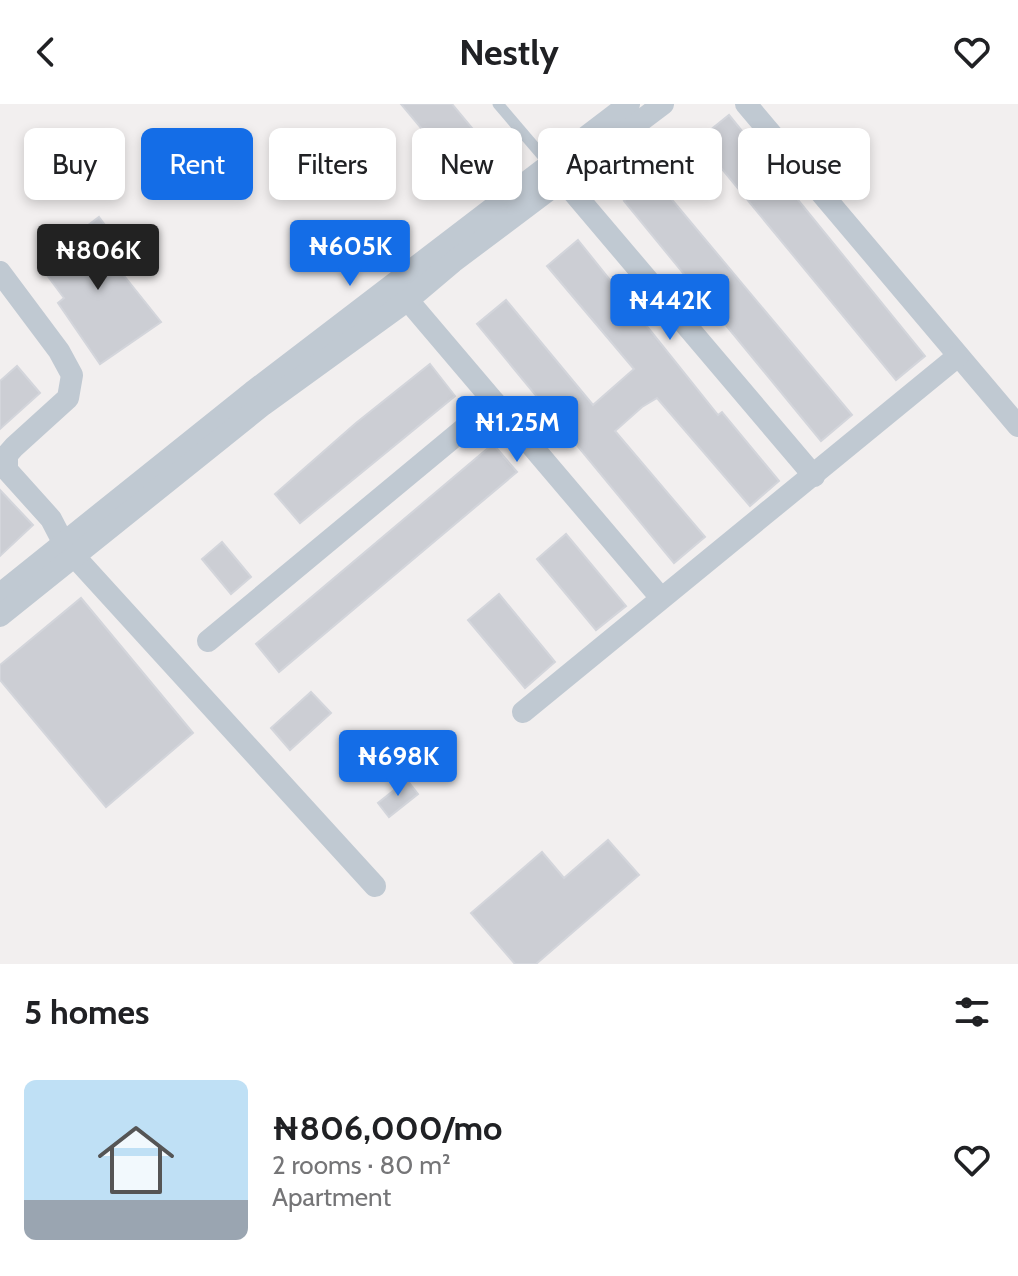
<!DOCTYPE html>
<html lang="en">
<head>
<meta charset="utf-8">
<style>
	:root { --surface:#fff; --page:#f2f2f2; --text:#202124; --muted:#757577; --accent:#146de7 }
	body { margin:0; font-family:Cabin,sans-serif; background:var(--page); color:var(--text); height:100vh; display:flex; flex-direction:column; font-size:30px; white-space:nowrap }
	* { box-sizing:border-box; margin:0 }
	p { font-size:26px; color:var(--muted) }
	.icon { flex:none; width:44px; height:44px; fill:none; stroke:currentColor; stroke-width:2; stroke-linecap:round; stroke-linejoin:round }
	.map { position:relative; height:860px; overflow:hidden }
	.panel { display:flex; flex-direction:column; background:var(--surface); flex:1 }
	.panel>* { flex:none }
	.guide { position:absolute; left:24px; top:24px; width:970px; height:72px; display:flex; gap:16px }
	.price { position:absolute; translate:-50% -68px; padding:0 18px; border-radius:8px; background:var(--accent); color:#fff; font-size:26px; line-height:52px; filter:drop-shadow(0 2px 4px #0008) }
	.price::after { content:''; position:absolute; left:50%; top:48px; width:24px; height:18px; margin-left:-12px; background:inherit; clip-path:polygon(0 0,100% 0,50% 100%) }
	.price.active { background:#222; color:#fff }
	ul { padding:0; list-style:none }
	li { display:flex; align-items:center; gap:24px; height:200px; padding:0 24px }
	li span { display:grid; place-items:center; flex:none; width:224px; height:160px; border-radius:12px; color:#555 }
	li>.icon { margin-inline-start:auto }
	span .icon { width:96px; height:96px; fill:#fffc; stroke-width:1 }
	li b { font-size:34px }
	h2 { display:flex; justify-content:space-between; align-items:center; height:96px; padding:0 24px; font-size:34px }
	.pill { padding:0 28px; border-radius:12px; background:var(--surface); box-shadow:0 4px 12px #0003; font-size:28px; line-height:72px }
	.pill.active { background:var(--accent); color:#fff }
	header { display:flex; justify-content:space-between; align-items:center; height:104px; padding:0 24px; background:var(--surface); font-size:36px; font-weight:800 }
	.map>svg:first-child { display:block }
	.building { fill:#ccced4; stroke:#d3d5db; stroke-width:2 }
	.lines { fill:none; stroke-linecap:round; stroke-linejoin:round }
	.lane { stroke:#c0c9d2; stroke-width:11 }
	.street { stroke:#c0c9d2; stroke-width:22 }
</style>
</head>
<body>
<header><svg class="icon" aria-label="back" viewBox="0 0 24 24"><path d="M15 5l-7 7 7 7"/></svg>Nestly<svg class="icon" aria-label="heart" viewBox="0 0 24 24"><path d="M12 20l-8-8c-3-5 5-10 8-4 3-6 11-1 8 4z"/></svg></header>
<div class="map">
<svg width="1018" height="860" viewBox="0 0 1018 860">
	<rect width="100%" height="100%" fill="#f2efef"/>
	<g class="building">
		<polygon points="401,0 452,0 482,36 452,61"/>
		<polygon points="729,11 925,252 896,276 698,36"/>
		<polygon points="653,73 852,311 821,337 624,97"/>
		<polygon points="99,113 122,144 109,153 161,218 100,260 58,199 64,194 38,159"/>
		<polygon points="578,136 718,311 722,308 779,377 750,402 657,294 642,303 615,327 705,433 674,459 477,220 506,196 593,301 634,265 547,162"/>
		<polygon points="430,260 455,292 300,419 275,390 356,319"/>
		<polygon points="17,262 40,289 0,325 0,277"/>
		<polygon points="493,340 517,368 279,568 256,540"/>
		<polygon points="0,386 33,421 0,452"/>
		<polygon points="566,430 626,502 596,526 537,455"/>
		<polygon points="222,438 251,473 231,490 202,455"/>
		<polygon points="499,490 555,558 525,584 468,516"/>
		<polygon points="81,494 193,629 106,703 0,576 0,561"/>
		<polygon points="311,588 331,609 290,646 271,624"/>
		<polygon points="407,676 418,690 389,713 378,699"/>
		<polygon points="608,736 639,771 536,860 515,860 471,809 542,748 564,774"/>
	</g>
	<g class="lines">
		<polyline class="lane" points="498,0 551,62"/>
		<g class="street">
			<polyline points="746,0 1018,322"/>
			<polyline points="562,75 814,372"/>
			<polyline points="0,168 59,247 72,271 68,294 14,343 7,351 7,366 51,415 64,440 75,453 375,782"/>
			<polyline points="400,187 661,494"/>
			<polyline points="0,490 252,288 629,0"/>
			<polyline points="0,512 263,301 408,196 453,158 663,0"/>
			<polyline points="208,537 495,299"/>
			<polyline points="523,608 958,252"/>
		</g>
	</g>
</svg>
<b class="price" style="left:350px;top:184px">₦605K</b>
<b class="price active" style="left:98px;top:188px">₦806K</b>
<b class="price" style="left:670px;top:238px">₦442K</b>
<b class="price" style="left:517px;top:360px">₦1.25M</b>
<b class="price" style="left:398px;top:694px">₦698K</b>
<div class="guide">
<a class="pill">Buy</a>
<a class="pill active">Rent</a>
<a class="pill">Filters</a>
<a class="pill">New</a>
<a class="pill">Apartment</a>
<a class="pill">House</a>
</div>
</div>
<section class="panel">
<h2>5 homes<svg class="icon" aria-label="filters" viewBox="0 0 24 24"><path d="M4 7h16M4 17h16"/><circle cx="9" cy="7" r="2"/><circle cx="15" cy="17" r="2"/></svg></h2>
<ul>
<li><span style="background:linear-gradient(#bfe0f5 75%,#9aa5b1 0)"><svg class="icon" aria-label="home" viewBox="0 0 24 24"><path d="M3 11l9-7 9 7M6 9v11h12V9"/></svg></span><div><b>₦806,000/mo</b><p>2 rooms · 80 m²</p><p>Apartment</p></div><svg class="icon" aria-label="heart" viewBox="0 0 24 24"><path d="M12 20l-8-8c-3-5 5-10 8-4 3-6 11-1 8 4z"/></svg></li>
</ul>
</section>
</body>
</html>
